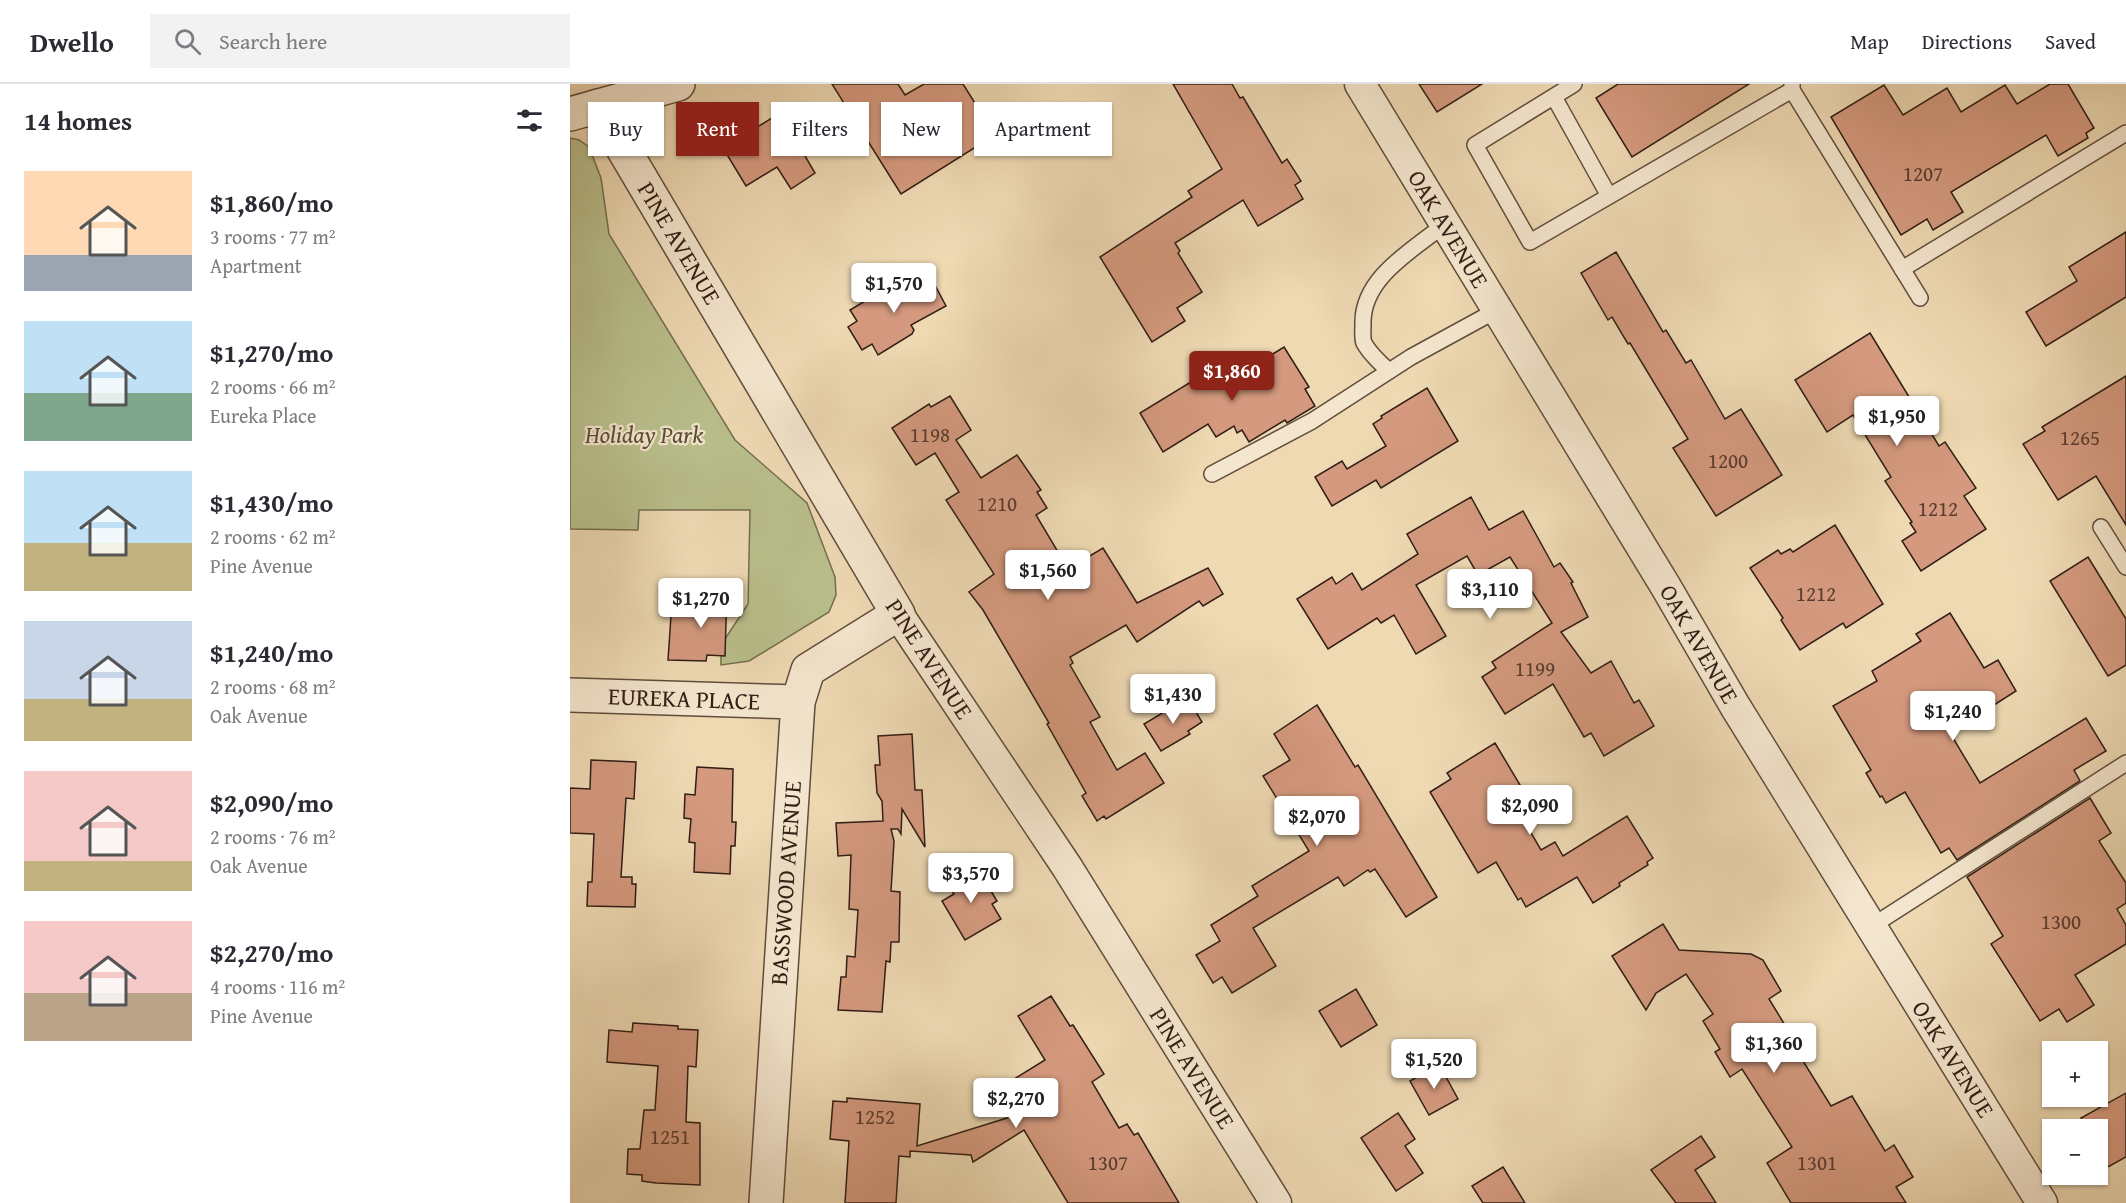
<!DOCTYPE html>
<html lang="en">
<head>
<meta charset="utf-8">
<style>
	:root { --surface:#fff; --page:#f2f2f3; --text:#2b2b33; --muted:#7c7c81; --line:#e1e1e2; --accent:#8f2418 }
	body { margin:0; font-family:"Gentium Book Plus",serif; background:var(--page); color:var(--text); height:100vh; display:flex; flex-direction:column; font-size:22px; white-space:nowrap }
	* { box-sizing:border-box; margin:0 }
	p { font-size:20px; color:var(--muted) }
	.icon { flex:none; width:33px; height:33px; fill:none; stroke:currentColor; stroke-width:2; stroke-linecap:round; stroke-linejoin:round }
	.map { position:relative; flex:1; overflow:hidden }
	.panel { display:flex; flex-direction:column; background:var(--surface); width:570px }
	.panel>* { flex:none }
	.top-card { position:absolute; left:18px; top:18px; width:570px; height:54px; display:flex; gap:12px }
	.controls { position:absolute; left:1472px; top:957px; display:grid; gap:12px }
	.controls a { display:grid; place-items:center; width:66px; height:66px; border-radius:0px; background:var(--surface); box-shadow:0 2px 4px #0004; font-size:30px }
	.price { position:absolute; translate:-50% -51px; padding:0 14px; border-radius:6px; background:#fff; color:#222; font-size:20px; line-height:39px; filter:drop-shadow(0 2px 3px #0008) }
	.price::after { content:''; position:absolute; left:50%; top:36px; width:18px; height:14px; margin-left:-9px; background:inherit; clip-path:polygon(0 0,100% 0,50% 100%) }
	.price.active { background:var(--accent); color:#fff }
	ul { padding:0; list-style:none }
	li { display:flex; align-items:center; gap:18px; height:150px; padding:0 24px }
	li span { display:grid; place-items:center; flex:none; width:168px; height:120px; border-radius:0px; color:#555 }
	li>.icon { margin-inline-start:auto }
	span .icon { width:72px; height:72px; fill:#fffc; stroke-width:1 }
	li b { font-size:26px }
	h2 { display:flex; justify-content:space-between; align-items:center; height:72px; padding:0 24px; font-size:26px }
	.pill { padding:0 21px; border-radius:0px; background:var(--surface); box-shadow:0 2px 4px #0004; font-size:21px; line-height:54px }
	.pill.active { background:var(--accent); color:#fff }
	header { display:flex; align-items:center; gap:36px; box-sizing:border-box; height:84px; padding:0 30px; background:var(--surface); border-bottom:2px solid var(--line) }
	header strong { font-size:28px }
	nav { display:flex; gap:33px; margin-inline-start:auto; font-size:21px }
	.search { width:420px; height:54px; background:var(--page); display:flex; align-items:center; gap:15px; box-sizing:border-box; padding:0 21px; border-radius:0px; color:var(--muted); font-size:22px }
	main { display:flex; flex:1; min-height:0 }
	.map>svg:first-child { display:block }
	.green { fill:#b9bf8c; stroke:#756e50; stroke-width:1.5 }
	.building { fill:#d4997e; stroke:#311e15; stroke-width:1.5 }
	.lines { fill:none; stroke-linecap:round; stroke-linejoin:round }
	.service-casing { stroke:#604d3c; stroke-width:18 }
	.minor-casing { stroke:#604d3c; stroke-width:33 }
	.tertiary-casing { stroke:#604d3c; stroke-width:36 }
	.service { stroke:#f4e6ce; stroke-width:15 }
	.minor { stroke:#f4e6ce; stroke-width:30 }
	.tertiary { stroke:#f4e6ce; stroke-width:33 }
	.labels { text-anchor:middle; stroke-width:4.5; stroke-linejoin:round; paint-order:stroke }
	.number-label { font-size:21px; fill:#5a3d2f }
	.street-label { font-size:24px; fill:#311e15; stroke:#f4e6ce }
	.park-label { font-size:24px; font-style:italic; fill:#5a4e39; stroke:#f4e6ce }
</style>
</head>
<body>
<header>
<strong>Dwello</strong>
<div class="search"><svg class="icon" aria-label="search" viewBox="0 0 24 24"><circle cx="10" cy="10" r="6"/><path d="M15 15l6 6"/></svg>Search here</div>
<nav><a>Map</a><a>Directions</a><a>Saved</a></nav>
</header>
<main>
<section class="panel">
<h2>14 homes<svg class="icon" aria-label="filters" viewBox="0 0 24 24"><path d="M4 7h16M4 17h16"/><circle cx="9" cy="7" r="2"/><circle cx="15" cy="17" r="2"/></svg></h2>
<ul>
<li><span style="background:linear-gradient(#ffd9b3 70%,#9aa5b1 0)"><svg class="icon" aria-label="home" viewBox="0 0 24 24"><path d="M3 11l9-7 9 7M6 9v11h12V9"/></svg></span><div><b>$1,860/mo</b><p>3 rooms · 77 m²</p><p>Apartment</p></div></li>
<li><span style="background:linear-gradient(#bfe0f5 60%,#7fa58c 0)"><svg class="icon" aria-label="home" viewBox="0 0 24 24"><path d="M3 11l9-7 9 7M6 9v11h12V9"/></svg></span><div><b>$1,270/mo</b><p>2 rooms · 66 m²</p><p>Eureka Place</p></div></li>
<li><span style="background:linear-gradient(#bfe0f5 60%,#c2b280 0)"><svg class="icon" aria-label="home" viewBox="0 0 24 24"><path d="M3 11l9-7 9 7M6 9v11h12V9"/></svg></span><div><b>$1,430/mo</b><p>2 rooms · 62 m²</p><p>Pine Avenue</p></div></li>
<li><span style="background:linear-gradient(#c9d6e8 65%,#c2b280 0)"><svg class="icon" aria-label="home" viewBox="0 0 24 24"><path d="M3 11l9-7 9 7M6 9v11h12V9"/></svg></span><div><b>$1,240/mo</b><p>2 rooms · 68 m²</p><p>Oak Avenue</p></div></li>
<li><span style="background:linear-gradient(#f6c9c9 75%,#c2b280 0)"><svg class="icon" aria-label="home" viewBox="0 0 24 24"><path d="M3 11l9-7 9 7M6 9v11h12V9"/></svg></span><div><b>$2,090/mo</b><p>2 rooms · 76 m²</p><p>Oak Avenue</p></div></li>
<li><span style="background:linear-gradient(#f6c9c9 60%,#b9a48a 0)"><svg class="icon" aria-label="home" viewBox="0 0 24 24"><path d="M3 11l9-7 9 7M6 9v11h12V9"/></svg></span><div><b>$2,270/mo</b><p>4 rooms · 116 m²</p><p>Pine Avenue</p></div></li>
</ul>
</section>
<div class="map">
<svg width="1556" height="1119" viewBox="0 0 1556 1119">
	<rect width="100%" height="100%" fill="#eed9b3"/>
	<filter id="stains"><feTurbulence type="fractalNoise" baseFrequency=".00333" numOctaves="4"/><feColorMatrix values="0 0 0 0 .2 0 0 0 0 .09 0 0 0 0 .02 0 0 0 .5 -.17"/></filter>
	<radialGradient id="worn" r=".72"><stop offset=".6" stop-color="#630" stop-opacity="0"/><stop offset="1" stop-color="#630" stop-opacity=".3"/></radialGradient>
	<polygon class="green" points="0,54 9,56 19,63 31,94 39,150 165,356 237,419 265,493 266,511 259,528 179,577 151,581 151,572 155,571 155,555 178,520 180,426 69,426 68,446 0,445"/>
	<g class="building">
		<polygon points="262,0 328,0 335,11 354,0 393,0 425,51 331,110"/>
		<polygon points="603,0 662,0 670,14 673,13 712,79 717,75 731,97 725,101 733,115 688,142 673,116 605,159 610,167 608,169 632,208 607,224 615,237 582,258 530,173 622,113 618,107 652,85"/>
		<polygon points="849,0 912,0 867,28"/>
		<polygon points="1048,0 1179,0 1062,73 1026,14"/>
		<polygon points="1480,0 1498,0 1524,44 1516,49 1518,54 1488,72 1476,51 1381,108 1393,128 1363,146 1357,135 1331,151 1261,33 1314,1 1333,31 1377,4 1391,28 1435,1 1447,20"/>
		<polygon points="210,29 245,89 221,105 207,83 176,102 153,64"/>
		<polygon points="1556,148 1556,213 1476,262 1456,228 1507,197 1499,183"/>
		<polygon points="1046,168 1093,248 1096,246 1116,279 1121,276 1155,335 1171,325 1212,391 1146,432 1103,364 1118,355 1060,259 1058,260 1042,233 1038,236 1011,189"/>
		<polygon points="359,190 376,222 341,241 344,246 342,250 308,271 302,260 292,266 278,243 287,237 280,226 315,205 319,212"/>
		<polygon points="1300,249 1369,362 1375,358 1406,404 1394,412 1416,445 1351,487 1332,457 1346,448 1340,439 1342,438 1315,397 1321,393 1283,331 1257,348 1225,296"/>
		<polygon points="714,263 739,303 735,305 745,322 717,339 715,336 679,358 672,346 667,349 664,342 646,353 638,340 593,368 570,329 647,282 658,298"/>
		<polygon points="1556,292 1556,441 1526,392 1488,416 1453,360 1475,347 1472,343"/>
		<polygon points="857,304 888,357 811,404 806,396 762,422 745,393 772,377 777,385 816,362 803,340 812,334 811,332"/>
		<polygon points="380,312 401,346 386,356 411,394 447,371 471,406 467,408 477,424 466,431 498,485 533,464 567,519 638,484 653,510 633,522 629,517 567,558 556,541 500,573 503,579 500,581 530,633 520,638 547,686 575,669 594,699 536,735 534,732 527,737 512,712 516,709 477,640 479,639 413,526 399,508 424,490 376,416 389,408 365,369 346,381 322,344 359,320 361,323"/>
		<polygon points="901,413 919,446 953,427 984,483 990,479 1003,498 1001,499 1018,533 991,548 1021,589 1041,577 1064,619 1069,616 1084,642 1034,672 1021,649 1014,653 983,600 935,630 912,593 926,584 922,578 982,539 940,473 908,491 897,472 846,501 876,552 846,570 824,531 811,539 807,534 758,565 727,515 762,493 766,500 782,489 792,506 848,470 837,450"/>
		<polygon points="1265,441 1313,520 1276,544 1273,539 1230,566 1211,536 1213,534 1180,484 1208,466 1211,470 1220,465 1223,468"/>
		<polygon points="1518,473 1556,535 1556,581 1538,592 1480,497"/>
		<polygon points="128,505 157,505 155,572 137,571 136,577 98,576 101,532 127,532"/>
		<polygon points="1380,529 1414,584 1428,576 1446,607 1380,649 1410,699 1516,634 1536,667 1504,686 1510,697 1387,776 1379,764 1371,769 1335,708 1316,719 1312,712 1310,713 1296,689 1301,686 1263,622 1307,597 1302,587 1351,557 1346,550"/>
		<polygon points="620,618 632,638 618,647 620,650 591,667 574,640 604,622 606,626"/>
		<polygon points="747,621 785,683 788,681 867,813 836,833 805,785 800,788 798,786 774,802 768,793 683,844 706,882 662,909 652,893 643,899 626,871 650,857 641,841 688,812 682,802 739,767 693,692 720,676 704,650"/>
		<polygon points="342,650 345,706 352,706 355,763 332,725 331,750 328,745 321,745 324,757 321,807 330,808 329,858 321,858 320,878 316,877 312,928 268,926 271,893 276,893 277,872 285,873 288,826 279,825 281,771 268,772 266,739 313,737 312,717 307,709 305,681 310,681 308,652"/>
		<polygon points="925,659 953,706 948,709 951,714 945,717 946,723 971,766 985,758 993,772 1057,732 1083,774 1077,778 1078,781 1049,799 1050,802 1023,819 1007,793 956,823 951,814 948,816 926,778 908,789 860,708 881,695 877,689"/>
		<polygon points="21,676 66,678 64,715 56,714 51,793 62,793 62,800 66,800 65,823 17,822 18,798 22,798 24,750 0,749 0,704 20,705"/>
		<polygon points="127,683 163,685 162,738 166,738 165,762 161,762 160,790 124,788 125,759 119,758 121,735 114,734 115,710 125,711"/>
		<polygon points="1520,714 1541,749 1529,757 1556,799 1556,819 1547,825 1556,841 1556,860 1505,891 1524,921 1497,938 1489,925 1470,937 1421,860 1433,852 1397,793"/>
		<polygon points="406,782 427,817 422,820 431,835 395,856 372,817 384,810 377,800"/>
		<polygon points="1093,840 1109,866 1181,870 1193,876 1211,907 1199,915 1221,951 1218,953 1261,1022 1282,1012 1315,1067 1324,1061 1343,1093 1326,1103 1336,1119 1221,1119 1197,1079 1222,1063 1172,985 1160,993 1145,968 1150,965 1133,937 1143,930 1116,890 1086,909 1076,926 1042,872"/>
		<polygon points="786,905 807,941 771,963 749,927"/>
		<polygon points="481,912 500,942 503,941 534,990 522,998 549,1044 557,1040 564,1051 568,1049 609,1119 498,1119 454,1046 403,1078 401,1071 340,1067 340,1073 329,1072 326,1119 275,1119 279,1057 260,1055 263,1017 277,1018 277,1014 350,1020 347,1062 437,1034 428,1005 475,976 448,932"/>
		<polygon points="63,939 108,942 108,945 128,946 126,983 118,982 116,1038 130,1039 130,1101 86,1099 72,1097 72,1091 57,1090 58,1065 70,1065 74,1026 85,1026 88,982 37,978 39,946 62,948"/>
		<polygon points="869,980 888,1015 859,1031 840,997"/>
		<polygon points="1556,1009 1556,1073 1536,1084 1527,1068 1527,1046 1518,1046 1511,1034"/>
		<polygon points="828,1029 845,1055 835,1062 853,1089 826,1107 791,1054"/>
		<polygon points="1131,1052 1145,1073 1125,1086 1146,1119 1106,1119 1081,1086"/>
		<polygon points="933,1083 955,1119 913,1119 902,1102"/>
	</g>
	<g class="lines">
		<defs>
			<g id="service">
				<polyline points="1004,0 905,61 960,158 1222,6"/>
				<polyline points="1222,0 1222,6 1350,214"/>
				<polyline points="984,13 1039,112"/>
				<polyline points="1332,185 1556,49"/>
				<path d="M 819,287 C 810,279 800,270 794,259 C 792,254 793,247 793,241 C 791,194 843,166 875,140"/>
				<polyline points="642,390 742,337 841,273 927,226"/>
				<polyline points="1531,443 1556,483"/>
				<polyline points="1302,842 1556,679"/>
			</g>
			<g id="minor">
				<polyline points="790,0 1096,503 1165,622 1472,1119"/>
				<polyline points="328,530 497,783 706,1119"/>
			</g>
			<g id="tertiary">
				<polyline points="28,22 328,530 238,586 228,618 196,1119"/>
				<polyline points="0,30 108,0"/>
				<polyline points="0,611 228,618"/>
			</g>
		</defs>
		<use href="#service" class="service-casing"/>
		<use href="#minor" class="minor-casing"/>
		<use href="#tertiary" class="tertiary-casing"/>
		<use href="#service" class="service"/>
		<use href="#minor" class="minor"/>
		<use href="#tertiary" class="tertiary"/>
	</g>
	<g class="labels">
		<g class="number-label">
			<text x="1353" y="97">1207</text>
			<text x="360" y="358">1198</text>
			<text x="1510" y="361">1265</text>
			<text x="1158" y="384">1200</text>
			<text x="427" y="427">1210</text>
			<text x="1368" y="432">1212</text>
			<text x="1246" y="517">1212</text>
			<text x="965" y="592">1199</text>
			<text x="1491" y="845">1300</text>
			<text x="305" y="1040">1252</text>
			<text x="100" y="1060">1251</text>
			<text x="538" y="1086">1307</text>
			<text x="1247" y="1086">1301</text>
		</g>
		<g class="street-label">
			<text transform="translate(878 145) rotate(59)" y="8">OAK AVENUE</text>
			<text transform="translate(109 159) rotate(59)" y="8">PINE AVENUE</text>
			<text transform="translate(1129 560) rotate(60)" y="8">OAK AVENUE</text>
			<text transform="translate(359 575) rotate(57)" y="8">PINE AVENUE</text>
			<text transform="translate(114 615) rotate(2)" y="8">EUREKA PLACE</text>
			<text transform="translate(216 799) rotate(-86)" y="8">BASSWOOD AVENUE</text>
			<text transform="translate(1383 975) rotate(58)" y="8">OAK AVENUE</text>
			<text transform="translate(622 984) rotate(58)" y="8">PINE AVENUE</text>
		</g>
		<g class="park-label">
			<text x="74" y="359">Holiday Park</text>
		</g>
	</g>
	<rect width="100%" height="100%" filter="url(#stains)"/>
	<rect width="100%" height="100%" fill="url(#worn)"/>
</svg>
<div class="controls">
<a>+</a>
<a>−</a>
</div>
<b class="price" style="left:324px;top:230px">$1,570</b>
<b class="price active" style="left:662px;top:318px">$1,860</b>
<b class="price" style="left:1327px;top:363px">$1,950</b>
<b class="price" style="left:478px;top:517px">$1,560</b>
<b class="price" style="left:920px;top:536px">$3,110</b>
<b class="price" style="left:131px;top:545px">$1,270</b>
<b class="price" style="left:603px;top:641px">$1,430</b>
<b class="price" style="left:1383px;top:658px">$1,240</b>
<b class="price" style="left:960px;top:752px">$2,090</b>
<b class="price" style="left:747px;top:763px">$2,070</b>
<b class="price" style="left:401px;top:820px">$3,570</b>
<b class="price" style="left:1204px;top:990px">$1,360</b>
<b class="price" style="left:864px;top:1006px">$1,520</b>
<b class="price" style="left:446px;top:1045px">$2,270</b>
<div class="top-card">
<a class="pill">Buy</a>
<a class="pill active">Rent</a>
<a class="pill">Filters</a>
<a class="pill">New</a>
<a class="pill">Apartment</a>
</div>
</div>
</main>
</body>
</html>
